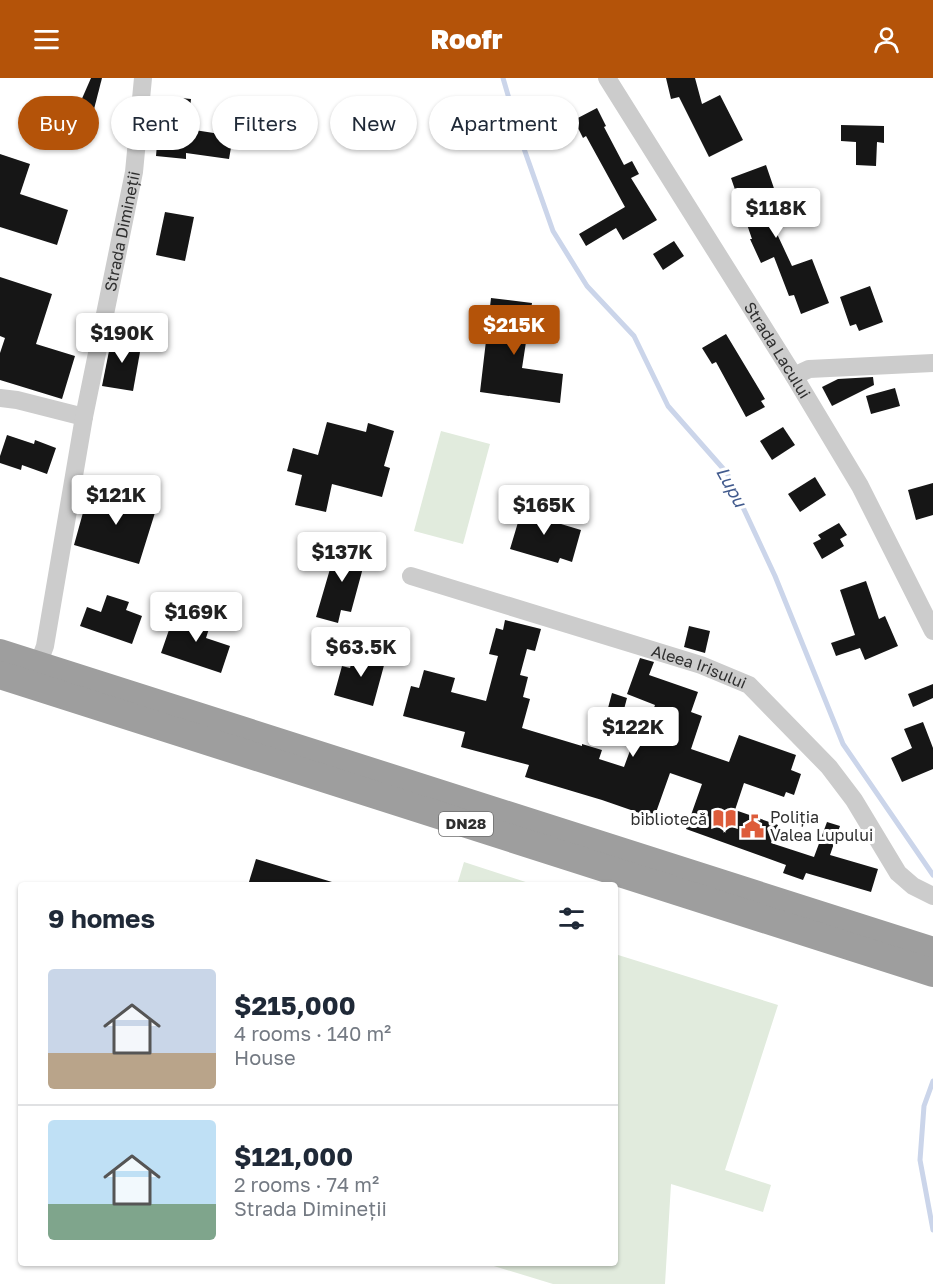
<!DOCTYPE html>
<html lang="en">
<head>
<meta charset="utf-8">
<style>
	:root { --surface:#fff; --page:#f2f2f3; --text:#1f2937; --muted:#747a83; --line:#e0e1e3; --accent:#b45309 }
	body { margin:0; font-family:"Golos Text",sans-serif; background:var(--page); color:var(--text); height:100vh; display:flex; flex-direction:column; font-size:22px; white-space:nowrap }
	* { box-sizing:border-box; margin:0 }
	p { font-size:20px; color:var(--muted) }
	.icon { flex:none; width:33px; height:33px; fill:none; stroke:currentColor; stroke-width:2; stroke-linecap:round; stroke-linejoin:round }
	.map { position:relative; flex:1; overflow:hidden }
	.panel { position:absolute; left:18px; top:804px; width:600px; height:384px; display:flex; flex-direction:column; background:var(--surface); border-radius:6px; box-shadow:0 2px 4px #0004 }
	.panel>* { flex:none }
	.banner { position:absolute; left:18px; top:18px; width:600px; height:54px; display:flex; gap:12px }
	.price { position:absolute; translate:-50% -51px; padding:0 14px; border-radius:6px; background:#fff; color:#222; font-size:20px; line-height:39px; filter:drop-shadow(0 2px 3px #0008) }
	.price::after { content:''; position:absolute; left:50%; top:36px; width:18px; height:14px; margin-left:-9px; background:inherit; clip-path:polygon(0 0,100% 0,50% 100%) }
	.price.active { background:var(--accent); color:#fff }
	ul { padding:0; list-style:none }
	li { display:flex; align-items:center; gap:18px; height:150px; padding:0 30px }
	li+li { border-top:2px solid var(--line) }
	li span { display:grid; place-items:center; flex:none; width:168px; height:120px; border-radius:6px; color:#555 }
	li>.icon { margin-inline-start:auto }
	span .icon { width:72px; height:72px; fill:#fffc; stroke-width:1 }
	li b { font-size:26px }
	h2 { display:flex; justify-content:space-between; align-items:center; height:72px; padding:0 30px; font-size:26px }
	.pill { padding:0 21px; border-radius:27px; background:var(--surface); box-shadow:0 2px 4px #0004; font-size:21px; line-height:54px }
	.pill.active { background:var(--accent); color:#fff }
	header { display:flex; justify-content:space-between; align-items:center; height:78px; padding:0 30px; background:var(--accent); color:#fff; font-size:27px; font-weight:800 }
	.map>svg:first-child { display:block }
	.green { fill:#e1ebdd }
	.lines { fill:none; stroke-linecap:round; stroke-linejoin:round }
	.stream { stroke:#cbd5ea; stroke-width:5 }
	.building { fill:#161616 }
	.minor { stroke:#ccc; stroke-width:18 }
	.trunk { stroke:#9e9e9e; stroke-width:28 }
	.labels { text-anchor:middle; stroke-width:6; stroke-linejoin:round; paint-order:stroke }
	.shield { fill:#fff; stroke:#6d6d6d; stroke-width:1.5 }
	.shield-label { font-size:15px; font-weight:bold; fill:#2f2f2f }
	.street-label { font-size:16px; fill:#2f2f2f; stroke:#fff }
	.poi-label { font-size:16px; fill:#2f2f2f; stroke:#fff; text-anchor:start }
	.water-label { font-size:18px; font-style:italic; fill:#415a8d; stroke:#fff }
</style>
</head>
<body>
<header><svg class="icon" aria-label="menu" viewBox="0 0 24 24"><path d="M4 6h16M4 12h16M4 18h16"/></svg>Roofr<svg class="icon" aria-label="person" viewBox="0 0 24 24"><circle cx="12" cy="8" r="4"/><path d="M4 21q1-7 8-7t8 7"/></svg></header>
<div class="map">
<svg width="933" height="1206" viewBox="0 0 933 1206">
	<rect width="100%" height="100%" fill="#fff"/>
	<g class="green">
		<polygon points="441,353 490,366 463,466 414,453"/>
		<polygon points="464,784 535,807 457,807"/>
		<polygon points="615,876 778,927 725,1092 771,1107 763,1134 671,1106 665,1206 553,1206 484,1185 615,1185"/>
	</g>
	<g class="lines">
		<g class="stream">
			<polyline points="503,0 522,65 553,153 587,208 634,258 668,328 727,395 775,498 843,666 933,797"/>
			<polyline points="933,1003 924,1028 920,1082 933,1152"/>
		</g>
	</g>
	<g class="building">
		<polygon points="91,0 102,0 92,39 77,32"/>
		<polygon points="666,0 695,0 702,26 720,17 743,62 709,79 679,19 671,21"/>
		<polygon points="161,18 191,21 188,51 233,58 229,81 186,75 186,81 156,78"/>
		<polygon points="597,30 606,48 604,49 624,87 632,83 639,96 631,100 657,142 623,162 616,150 586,168 579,156 625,129 586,58 583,60 574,42"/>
		<polygon points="841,47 884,48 884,65 877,64 876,88 856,87 856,64 841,63"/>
		<polygon points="0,76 30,86 20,116 68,132 57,167 0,149"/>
		<polygon points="766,87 778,122 772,124 774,129 766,131 778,158 792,188 812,181 829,225 801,236 794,217 789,218 774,179 761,185 750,161 752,161 731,100"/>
		<polygon points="165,134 194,139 185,183 156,177"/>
		<polygon points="674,163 684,178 663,192 653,176"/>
		<polygon points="0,199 52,216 36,266 75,278 62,321 0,302 0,275 5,260 0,258"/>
		<polygon points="870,208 883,244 859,253 856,246 850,248 840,219"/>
		<polygon points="491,220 532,225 522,290 563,296 560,325 480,314"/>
		<polygon points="726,256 765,321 761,323 765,329 746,339 716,284 712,286 702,270"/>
		<polygon points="112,258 142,263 133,313 102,308"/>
		<polygon points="873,299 874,307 832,328 822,309 838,301"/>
		<polygon points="895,310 900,328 871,336 866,318"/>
		<polygon points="327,344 366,354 368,345 394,353 384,388 390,390 382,419 332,406 326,434 295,427 302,397 287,393 293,370 318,377"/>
		<polygon points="783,349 795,367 772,382 760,363"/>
		<polygon points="7,357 34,366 35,362 56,370 47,396 22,387 21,392 0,385 0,378"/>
		<polygon points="815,399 826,417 800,434 788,416"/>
		<polygon points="933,405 933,437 916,442 908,412"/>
		<polygon points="89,413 119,422 122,414 158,425 139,486 74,467"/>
		<polygon points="525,421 545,427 541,440 581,452 572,484 560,480 558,485 510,471"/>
		<polygon points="839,445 847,457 840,461 844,468 822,481 813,465 821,461 818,457"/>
		<polygon points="337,467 367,475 351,534 341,532 338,545 316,539"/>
		<polygon points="866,503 879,541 885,538 898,568 865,582 860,570 836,578 831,565 855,557 840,512"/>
		<polygon points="107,517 129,524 126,532 142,538 132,566 80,548 87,529 101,534"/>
		<polygon points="192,528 214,535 206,560 230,568 221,595 161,575 170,549 183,553"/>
		<polygon points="505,542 541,551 535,573 527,571 520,597 528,599 523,619 530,621 522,650 582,668 582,666 602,672 599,681 624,689 635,659 642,662 655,627 627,616 640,580 654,584 649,597 698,614 691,634 702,638 691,671 729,684 739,657 796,677 791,692 801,696 794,717 786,714 784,719 744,705 735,732 778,747 771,765 814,779 827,744 840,748 830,777 878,791 871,814 806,795 803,802 783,795 786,787 686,751 702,706 670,695 654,740 602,722 525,699 529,687 461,669 465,654 403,638 411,608 419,610 424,592 455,600 451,614 486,623 498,578 489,576 496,550 503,552"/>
		<polygon points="689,548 710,553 705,575 684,569"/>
		<polygon points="355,572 386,580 373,628 334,617 342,588 350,590"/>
		<polygon points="933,606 933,620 913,629 908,616"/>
		<polygon points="612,615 627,620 623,635 608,630"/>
		<polygon points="923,644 933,670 933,691 902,704 891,680 912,670 904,651"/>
		<polygon points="256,781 332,804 331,807 248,807"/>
	</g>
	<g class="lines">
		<g class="minor">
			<path id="s1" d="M 607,0 L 794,298 L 860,408 L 933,553"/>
			<polyline points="794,298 809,291 933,285"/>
			<polyline points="0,320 17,322 84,339"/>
			<path id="s2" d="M 411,498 L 701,587 L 749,607 L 829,689 L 854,722 L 898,795 L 913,808 L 933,818"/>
			<path id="s3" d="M 38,587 L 45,568 L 84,339 L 134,94 L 143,0"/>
		</g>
		<g class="trunk">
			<polyline points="0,575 933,873"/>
			<polyline points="0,597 933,895"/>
		</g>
	</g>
	<defs>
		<symbol id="library-bare" viewBox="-9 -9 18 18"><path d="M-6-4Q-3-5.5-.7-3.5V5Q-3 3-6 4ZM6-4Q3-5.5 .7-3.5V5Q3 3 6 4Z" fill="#dd5c3a" stroke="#fff" stroke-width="2.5" paint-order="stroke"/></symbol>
		<symbol id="civic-bare" viewBox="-9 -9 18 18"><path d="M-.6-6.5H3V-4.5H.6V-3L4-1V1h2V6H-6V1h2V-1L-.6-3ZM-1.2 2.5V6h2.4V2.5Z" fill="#dd5c3a" stroke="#fff" stroke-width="2.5" paint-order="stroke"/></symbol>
	</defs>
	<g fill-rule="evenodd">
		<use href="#library-bare" x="708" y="724" width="33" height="33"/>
		<use href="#civic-bare" x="736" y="732" width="33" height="33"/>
	</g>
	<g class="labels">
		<rect class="shield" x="439" y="734" width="54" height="24" rx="4.5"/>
		<g class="shield-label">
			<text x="466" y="751">DN28</text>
		</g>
		<g class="street-label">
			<text dy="6" stroke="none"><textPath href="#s3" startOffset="442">Strada Dimineții</textPath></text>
			<text dy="6" stroke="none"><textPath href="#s1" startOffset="321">Strada Lacului</textPath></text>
			<text dy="6" stroke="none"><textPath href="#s2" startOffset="302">Aleea Irisului</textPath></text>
		</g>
		<g class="poi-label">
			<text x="770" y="745">Poliția<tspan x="770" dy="18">Valea Lupului</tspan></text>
			<text x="707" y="747" text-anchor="end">bibliotecă</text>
		</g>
		<g class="water-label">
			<text transform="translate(731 409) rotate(61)" y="6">Lupu</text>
		</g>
	</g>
</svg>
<b class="price" style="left:776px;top:161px">$118K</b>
<b class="price active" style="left:514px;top:278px">$215K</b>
<b class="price" style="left:122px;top:286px">$190K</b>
<b class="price" style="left:116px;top:448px">$121K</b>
<b class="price" style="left:544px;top:458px">$165K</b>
<b class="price" style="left:342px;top:505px">$137K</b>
<b class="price" style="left:196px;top:565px">$169K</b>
<b class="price" style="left:361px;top:600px">$63.5K</b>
<b class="price" style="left:633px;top:680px">$122K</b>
<div class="banner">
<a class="pill active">Buy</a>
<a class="pill">Rent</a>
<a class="pill">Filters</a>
<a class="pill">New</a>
<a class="pill">Apartment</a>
</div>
<section class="panel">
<h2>9 homes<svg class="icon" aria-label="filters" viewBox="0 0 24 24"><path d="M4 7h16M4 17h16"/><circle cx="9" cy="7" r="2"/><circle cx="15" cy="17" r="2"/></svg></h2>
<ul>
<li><span style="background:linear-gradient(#c9d6e8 70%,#b9a48a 0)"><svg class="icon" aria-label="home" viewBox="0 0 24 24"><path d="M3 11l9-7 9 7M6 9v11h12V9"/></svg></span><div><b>$215,000</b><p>4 rooms · 140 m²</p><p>House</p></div></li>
<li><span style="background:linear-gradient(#bfe0f5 70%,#7fa58c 0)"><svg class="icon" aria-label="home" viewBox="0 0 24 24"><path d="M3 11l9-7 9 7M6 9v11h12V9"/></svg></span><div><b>$121,000</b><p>2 rooms · 74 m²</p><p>Strada Dimineții</p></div></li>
</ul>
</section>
</div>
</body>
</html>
